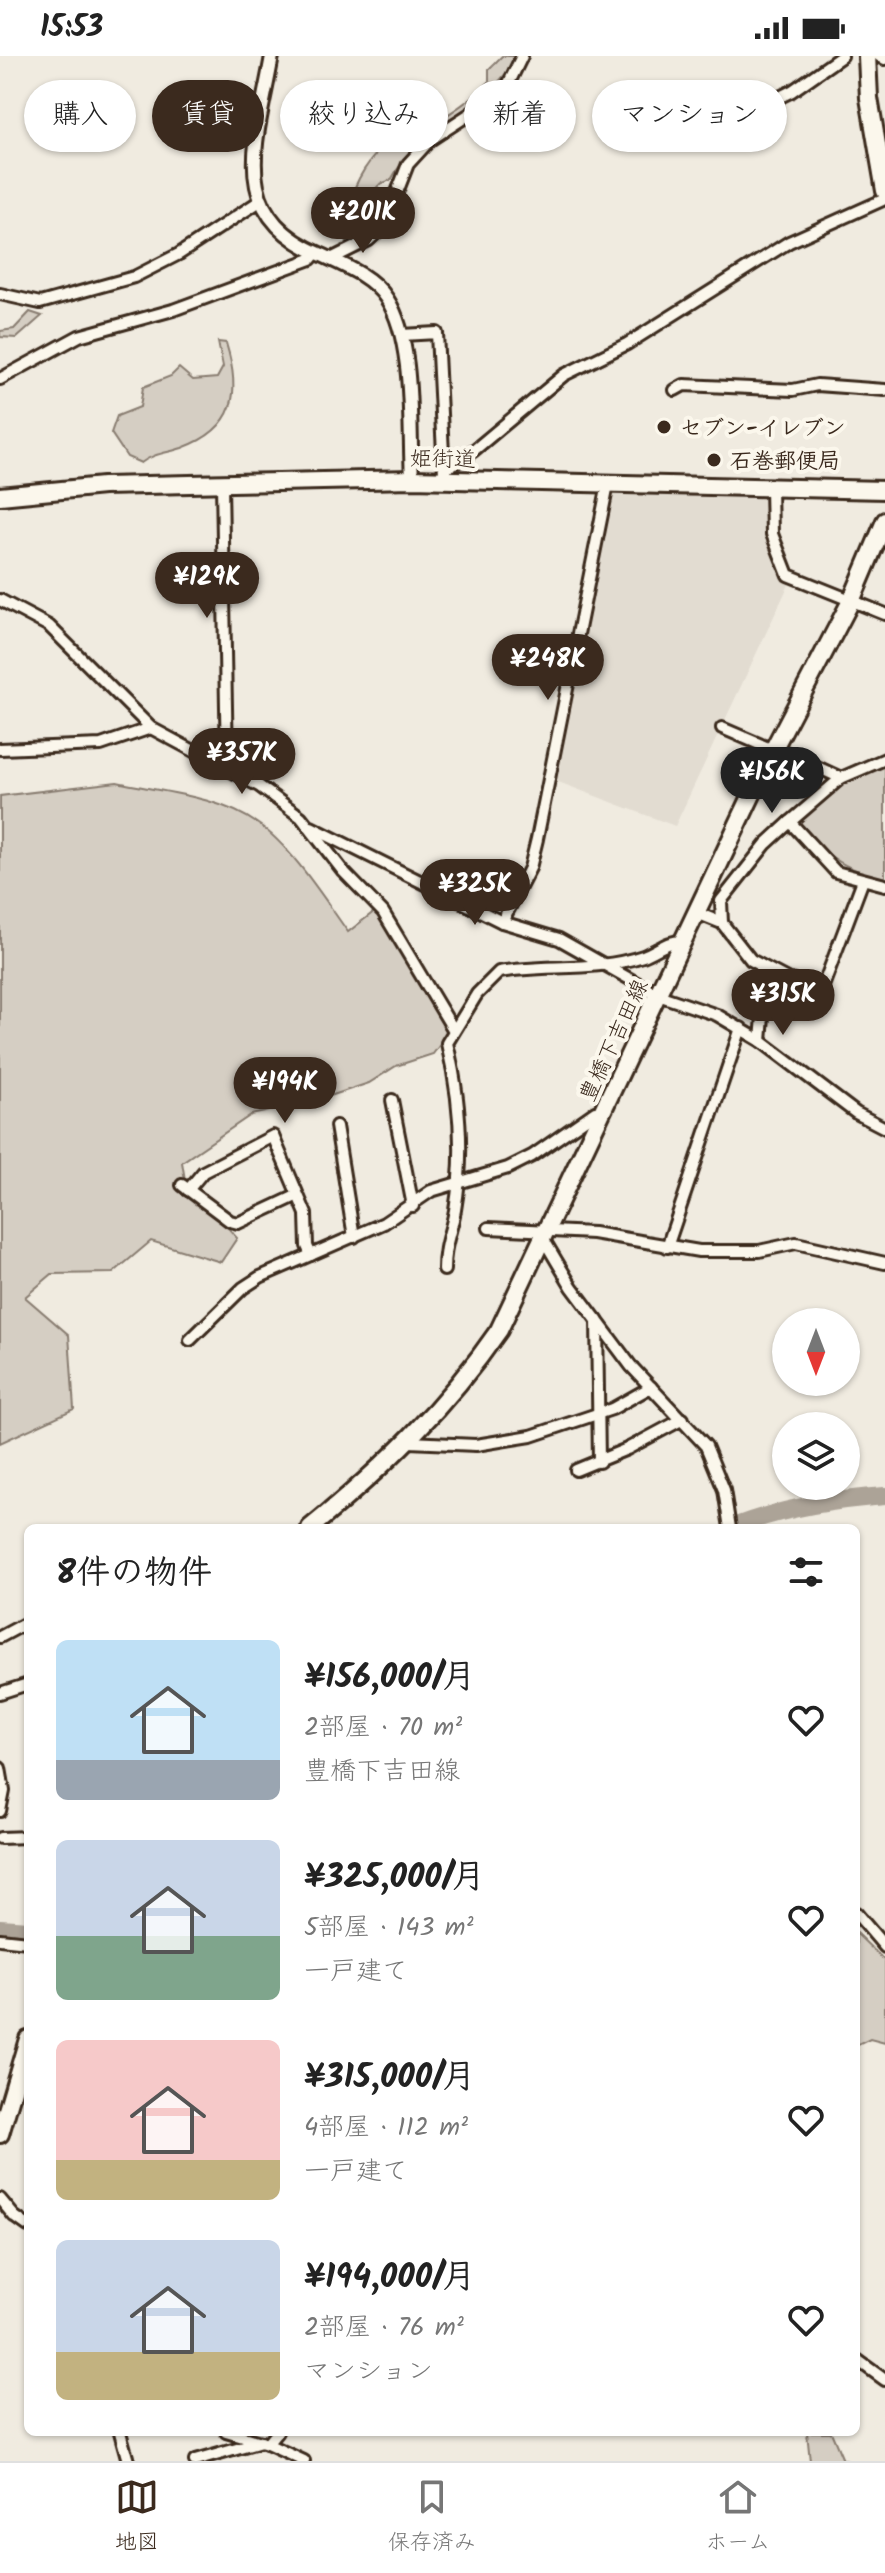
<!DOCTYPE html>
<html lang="ja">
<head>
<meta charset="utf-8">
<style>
	:root { --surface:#fff; --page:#f2f2f2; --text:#222; --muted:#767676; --line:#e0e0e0; --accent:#3b2a1e }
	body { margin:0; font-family:Kalam,"Klee One",sans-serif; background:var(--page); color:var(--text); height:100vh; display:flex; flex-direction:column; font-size:30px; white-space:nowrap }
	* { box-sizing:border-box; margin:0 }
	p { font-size:26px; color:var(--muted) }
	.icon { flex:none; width:44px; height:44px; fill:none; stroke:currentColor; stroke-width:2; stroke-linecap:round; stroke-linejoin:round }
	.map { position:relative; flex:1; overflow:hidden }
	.side { position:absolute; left:24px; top:1468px; width:836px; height:912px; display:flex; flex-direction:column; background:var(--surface); border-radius:12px; box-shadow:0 2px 6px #0004 }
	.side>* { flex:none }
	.top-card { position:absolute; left:24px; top:24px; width:838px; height:72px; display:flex; gap:16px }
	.needle { width:52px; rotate:180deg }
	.controls { position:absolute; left:772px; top:1252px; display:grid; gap:16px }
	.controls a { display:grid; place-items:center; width:88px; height:88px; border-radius:50%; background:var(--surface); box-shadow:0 2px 6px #0004; font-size:40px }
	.price { position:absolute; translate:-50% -68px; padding:0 18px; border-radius:28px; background:var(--accent); color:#fff; font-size:26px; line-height:52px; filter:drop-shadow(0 2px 4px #0008) }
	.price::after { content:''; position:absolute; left:50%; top:48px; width:24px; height:18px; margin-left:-12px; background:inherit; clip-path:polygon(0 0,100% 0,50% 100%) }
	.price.current { background:#222; color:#fff }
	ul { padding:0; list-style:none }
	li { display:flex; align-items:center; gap:24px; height:200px; padding:0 32px }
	li span { display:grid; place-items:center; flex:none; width:224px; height:160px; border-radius:12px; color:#555 }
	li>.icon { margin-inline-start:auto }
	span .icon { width:96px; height:96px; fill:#fffc; stroke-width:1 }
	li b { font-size:34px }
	h2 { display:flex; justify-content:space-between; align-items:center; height:96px; padding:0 32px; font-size:34px }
	.chip { padding:0 28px; border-radius:36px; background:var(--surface); box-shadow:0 2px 6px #0004; font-size:28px; line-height:72px }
	.chip.current { background:var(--accent); color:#fff }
	.status { display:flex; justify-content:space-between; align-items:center; height:56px; padding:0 40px; background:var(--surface); direction:ltr }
	.status svg { height:22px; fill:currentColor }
	.menu { display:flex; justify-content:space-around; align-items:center; height:112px; border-top:2px solid var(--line); background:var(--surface); font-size:22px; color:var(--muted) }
	.menu a { display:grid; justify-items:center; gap:4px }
	.menu .current { color:var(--accent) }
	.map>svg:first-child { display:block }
	.built { fill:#e2dcd1 }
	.green { fill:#d5cec3; stroke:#887c70; stroke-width:2 }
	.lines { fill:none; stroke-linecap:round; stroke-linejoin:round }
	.river { stroke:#aca397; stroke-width:18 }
	.minor-casing { stroke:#3b2a1e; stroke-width:16 }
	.tertiary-casing { stroke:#3b2a1e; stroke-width:18 }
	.primary-casing { stroke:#3b2a1e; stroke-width:22 }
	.trunk-casing { stroke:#3b2a1e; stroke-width:22 }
	.minor { stroke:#fbf7ec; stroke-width:10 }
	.tertiary { stroke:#fbf7ec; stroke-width:12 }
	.primary { stroke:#fbf7ec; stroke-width:16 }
	.trunk { stroke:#fbf7ec; stroke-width:16 }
	.poi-dot { fill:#3b2a1e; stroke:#fbf7ec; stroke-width:3 }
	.labels { text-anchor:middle; stroke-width:8; stroke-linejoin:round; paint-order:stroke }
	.poi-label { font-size:22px; font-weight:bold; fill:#3b2a1e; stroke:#fbf7ec; text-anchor:start }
	.street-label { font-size:22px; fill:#3b2a1e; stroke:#fbf7ec }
</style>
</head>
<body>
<div class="status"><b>15:53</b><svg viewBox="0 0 49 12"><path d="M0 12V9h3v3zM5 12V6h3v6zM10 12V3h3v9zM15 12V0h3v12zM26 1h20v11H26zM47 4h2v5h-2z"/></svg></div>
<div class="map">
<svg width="885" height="2405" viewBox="0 0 885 2405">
	<rect width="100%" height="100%" fill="#f0ebe0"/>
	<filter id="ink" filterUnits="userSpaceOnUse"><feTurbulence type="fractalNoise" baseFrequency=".0125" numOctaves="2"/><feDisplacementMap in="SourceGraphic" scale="16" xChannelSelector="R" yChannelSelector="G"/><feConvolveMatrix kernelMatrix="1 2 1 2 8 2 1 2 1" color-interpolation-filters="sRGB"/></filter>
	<g filter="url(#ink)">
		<polygon class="built" points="612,437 767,442 768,477 791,524 675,770 553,724"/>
		<g class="green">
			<path d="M 502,0 L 517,0 C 492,52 422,66 391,124 L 380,128 L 355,155 L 349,151 C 354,125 370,100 392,83 C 401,76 412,79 421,74 C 444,62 471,44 489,26 L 489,13 Z"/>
			<polygon points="30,256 42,260 17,282 0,281 0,275 14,273"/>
			<path d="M 218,286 L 226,287 C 241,336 237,372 182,392 C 167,397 154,397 141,407 L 127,401 L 111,377 L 117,360 L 140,351 L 143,331 L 171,320 L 179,312 L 193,324 L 217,322 L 223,311 Z"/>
			<path d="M 885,708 L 885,822 C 839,813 825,798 795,763 L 844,723 Z"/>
			<path d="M 117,726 C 163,736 219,740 258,768 C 291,790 325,844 348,876 L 375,855 L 449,976 L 433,998 L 396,1010 L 369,1027 L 312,1046 L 251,1059 L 182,1106 L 187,1136 L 210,1151 L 237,1182 L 221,1206 L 151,1185 L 113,1217 L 52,1218 L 25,1241 L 69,1279 L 74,1353 L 0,1387 L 0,740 Z"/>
			<polygon points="856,1877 885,1905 885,1987 870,1983 856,1990"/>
			<polygon points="807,2376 831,2376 843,2404 848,2405 810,2405"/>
		</g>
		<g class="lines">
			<g class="river">
				<path d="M 731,1472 C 780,1452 832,1444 885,1440"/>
				<polyline points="0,1872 28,1874"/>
			</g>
			<defs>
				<g id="minor">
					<polyline points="879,0 885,3"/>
					<polyline points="695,83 792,35 842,0"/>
					<polyline points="331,203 369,184 384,170 408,108 430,84 505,35 522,0"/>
					<polyline points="0,238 40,247 134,221 179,198 260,145"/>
					<polyline points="402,279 437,277 444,418"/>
					<polyline points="0,323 79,280 173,254 311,203 316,197"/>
					<polyline points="675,334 684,329 793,334 817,329 885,334"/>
					<polyline points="444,414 473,395 564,319 627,288 789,186 885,143"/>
					<polyline points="222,428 227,707 224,710"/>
					<polyline points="771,432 772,478 788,519 885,558"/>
					<polyline points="0,544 49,570 151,672 259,730 301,761 343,815 383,856 453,973"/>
					<polyline points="722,672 773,694"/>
					<polyline points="774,691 841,722"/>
					<polyline points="0,693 101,689 151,672"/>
					<polyline points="790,766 836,816 885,829"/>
					<polyline points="311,771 502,866 559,883 658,939 717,959 761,985 856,1057 885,1072"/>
					<polyline points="697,857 722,867 751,904 787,923 822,933 863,824"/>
					<polyline points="502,866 530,812 537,783 608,428"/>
					<polyline points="722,867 721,845 766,788 790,766 841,722 885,703"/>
					<polyline points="760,909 764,948 761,985"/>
					<polyline points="392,1044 413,1150"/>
					<polyline points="336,1070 354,1181"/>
					<polyline points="182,1129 230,1165 238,1167 296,1140"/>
					<polyline points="188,1134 203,1116 273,1080 306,1158 307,1190 311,1199"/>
					<polyline points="489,1172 593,1177 699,1195 759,1195 796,1187 885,1207"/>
					<polyline points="544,1184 572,1231 631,1310 706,1390 724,1434 730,1472"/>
					<polyline points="667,1191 741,972"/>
					<path d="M 444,1214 C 444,1188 451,1177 455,1154 C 465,1097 460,1042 447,987 L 477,938 L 499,916 C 547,908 596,916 643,900 C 657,895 668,884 683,885"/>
					<polyline points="597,1264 599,1406"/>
					<polyline points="190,1284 243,1232 260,1221 384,1167 431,1135 508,1112 532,1100 595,1056 601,1058"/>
					<polyline points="409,1386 476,1389 531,1380 612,1353 651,1331"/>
					<polyline points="576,1414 627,1393 683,1363"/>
					<polyline points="0,1581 28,1566"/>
					<polyline points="0,1637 28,1628"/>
					<polyline points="0,1712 4,1735 0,1755"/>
					<polyline points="0,1782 28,1781"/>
					<polyline points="856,1857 885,1891"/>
					<polyline points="0,1883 28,1886"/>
					<polyline points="0,2143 14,2160 28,2170"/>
					<polyline points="856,2303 885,2324"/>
					<polyline points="120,2376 128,2405"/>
					<polyline points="226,2376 267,2388 304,2405"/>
					<polyline points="267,2388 277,2376"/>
					<polyline points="195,2405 261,2386"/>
				</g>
				<path id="tertiary" d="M 272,0 C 258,84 224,157 322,199 C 346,210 373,221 387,243 C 415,286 409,372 412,423"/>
				<g id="primary">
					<polyline points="867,0 869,42 885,135"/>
					<path d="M 310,1472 C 382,1413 446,1351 499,1274 L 773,694 L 852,543 L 885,465"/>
					<polyline points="0,2078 28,1983"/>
				</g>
				<polyline id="trunk" points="0,440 103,430 412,423 885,434"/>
			</defs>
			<use href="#minor" class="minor-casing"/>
			<use href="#tertiary" class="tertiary-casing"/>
			<use href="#primary" class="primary-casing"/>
			<use href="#trunk" class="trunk-casing"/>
			<use href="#minor" class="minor"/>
			<use href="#tertiary" class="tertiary"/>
			<use href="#primary" class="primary"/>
			<use href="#trunk" class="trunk"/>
		</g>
	</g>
	<g class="poi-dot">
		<circle cx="664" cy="371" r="8"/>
		<circle cx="714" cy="404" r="8"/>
	</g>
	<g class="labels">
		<g class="poi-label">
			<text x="680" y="379">セブン-イレブン</text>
			<text x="730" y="412">石巻郵便局</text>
		</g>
		<g class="street-label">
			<text transform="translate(443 402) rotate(1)" y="8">姫街道</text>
			<text transform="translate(613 984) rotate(-65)" y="8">豊橋下吉田線</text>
		</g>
	</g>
</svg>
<div class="controls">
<a><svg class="needle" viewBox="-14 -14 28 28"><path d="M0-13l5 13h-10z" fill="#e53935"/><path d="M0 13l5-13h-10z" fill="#767676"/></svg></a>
<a><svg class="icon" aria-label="layers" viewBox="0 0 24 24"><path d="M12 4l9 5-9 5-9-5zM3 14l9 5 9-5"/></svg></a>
</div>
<b class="price" style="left:363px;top:199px">¥201K</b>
<b class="price" style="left:207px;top:564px">¥129K</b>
<b class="price" style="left:548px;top:646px">¥248K</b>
<b class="price" style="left:242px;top:740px">¥357K</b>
<b class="price current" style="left:772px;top:759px">¥156K</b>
<b class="price" style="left:475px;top:871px">¥325K</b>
<b class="price" style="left:783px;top:981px">¥315K</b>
<b class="price" style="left:285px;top:1069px">¥194K</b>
<div class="top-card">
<a class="chip">購入</a>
<a class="chip current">賃貸</a>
<a class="chip">絞り込み</a>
<a class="chip">新着</a>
<a class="chip">マンション</a>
</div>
<section class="side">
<h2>8件の物件<svg class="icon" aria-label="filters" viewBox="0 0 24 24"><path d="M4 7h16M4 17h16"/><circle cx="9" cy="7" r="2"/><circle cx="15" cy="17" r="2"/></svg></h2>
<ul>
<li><span style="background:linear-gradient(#bfe0f5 75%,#9aa5b1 0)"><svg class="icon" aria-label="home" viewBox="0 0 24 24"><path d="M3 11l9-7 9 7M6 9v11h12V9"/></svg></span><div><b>¥156,000/月</b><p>2部屋 · 70 m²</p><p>豊橋下吉田線</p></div><svg class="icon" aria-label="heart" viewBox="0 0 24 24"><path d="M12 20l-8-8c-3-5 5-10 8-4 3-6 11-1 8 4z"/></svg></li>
<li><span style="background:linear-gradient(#c9d6e8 60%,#7fa58c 0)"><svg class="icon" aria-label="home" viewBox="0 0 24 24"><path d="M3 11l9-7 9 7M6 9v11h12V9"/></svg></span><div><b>¥325,000/月</b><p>5部屋 · 143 m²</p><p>一戸建て</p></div><svg class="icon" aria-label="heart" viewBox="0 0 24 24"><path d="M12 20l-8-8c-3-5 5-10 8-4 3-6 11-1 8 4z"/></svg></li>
<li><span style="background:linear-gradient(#f6c9c9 75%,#c2b280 0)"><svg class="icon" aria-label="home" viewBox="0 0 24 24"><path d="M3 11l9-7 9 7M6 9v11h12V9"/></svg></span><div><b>¥315,000/月</b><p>4部屋 · 112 m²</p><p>一戸建て</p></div><svg class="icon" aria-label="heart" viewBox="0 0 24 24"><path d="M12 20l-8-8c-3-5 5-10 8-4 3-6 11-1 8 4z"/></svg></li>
<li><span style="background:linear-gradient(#c9d6e8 70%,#c2b280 0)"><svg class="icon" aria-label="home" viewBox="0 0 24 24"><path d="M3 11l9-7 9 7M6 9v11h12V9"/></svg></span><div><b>¥194,000/月</b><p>2部屋 · 76 m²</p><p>マンション</p></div><svg class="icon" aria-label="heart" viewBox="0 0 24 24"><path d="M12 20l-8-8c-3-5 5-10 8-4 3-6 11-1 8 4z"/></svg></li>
</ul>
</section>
</div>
<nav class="menu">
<a class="current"><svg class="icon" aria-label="map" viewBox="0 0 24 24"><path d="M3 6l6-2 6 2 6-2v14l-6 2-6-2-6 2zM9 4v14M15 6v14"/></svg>地図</a>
<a><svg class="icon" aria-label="saved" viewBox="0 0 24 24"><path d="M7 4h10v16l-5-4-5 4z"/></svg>保存済み</a>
<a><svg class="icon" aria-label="home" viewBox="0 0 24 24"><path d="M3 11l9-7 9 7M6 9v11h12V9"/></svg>ホーム</a>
</nav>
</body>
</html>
